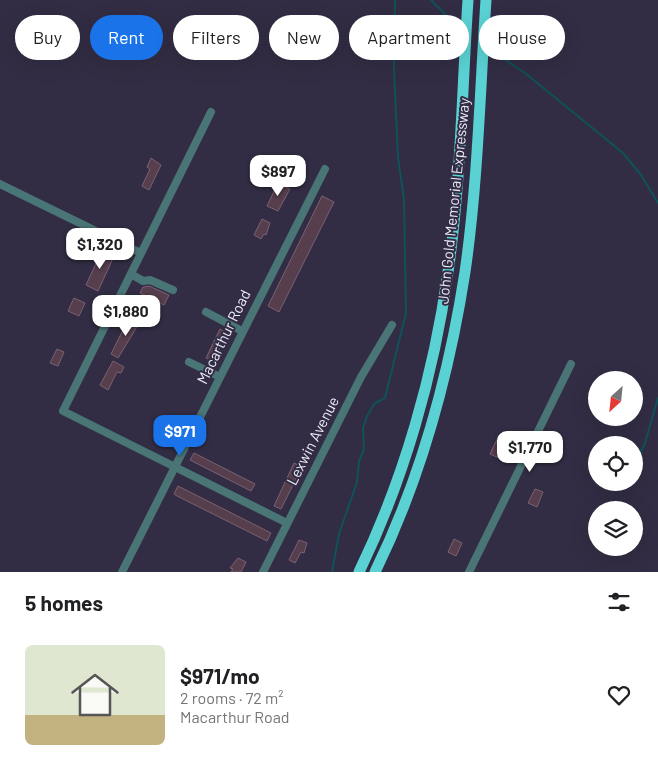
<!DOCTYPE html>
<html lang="en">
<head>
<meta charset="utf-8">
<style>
	:root { --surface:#fff; --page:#f2f2f2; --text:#202124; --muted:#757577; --line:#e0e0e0; --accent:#1a73e8 }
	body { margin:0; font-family:Barlow,sans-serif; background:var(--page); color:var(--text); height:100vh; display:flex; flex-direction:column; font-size:19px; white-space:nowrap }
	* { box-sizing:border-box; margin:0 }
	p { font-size:16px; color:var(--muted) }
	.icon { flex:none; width:28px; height:28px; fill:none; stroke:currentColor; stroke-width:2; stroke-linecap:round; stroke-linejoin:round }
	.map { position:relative; height:572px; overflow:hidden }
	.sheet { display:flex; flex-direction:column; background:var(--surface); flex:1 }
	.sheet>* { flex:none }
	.hud { position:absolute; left:15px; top:15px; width:629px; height:45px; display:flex; gap:10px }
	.needle { width:32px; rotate:207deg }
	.controls { position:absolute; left:588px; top:371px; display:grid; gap:10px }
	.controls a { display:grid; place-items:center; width:55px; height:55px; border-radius:50%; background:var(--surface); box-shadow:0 5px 20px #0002; font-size:25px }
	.price { position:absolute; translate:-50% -42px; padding:0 11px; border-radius:10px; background:#fff; color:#222; font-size:16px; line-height:32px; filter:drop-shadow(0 1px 2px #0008) }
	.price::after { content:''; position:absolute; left:50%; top:30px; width:15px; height:11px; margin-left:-8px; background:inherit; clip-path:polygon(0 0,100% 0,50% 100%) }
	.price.current { background:var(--accent); color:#fff }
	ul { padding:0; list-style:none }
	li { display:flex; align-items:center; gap:15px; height:125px; padding:0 25px }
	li+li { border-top:1px solid var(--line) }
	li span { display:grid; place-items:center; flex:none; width:140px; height:100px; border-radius:8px; color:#555 }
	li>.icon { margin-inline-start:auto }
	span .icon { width:60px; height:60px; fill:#fffc; stroke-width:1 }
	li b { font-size:21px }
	h2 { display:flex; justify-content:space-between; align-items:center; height:60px; padding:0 25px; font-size:21px }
	.pill { padding:0 18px; border-radius:22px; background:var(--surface); box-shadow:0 5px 20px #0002; font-size:18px; line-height:45px }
	.pill.current { background:var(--accent); color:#fff }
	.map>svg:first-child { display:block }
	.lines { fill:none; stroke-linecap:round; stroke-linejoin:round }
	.stream { stroke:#0e525a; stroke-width:2 }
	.building { fill:#563e4d; stroke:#7b6171 }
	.minor { stroke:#4a7576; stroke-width:8 }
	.highway { stroke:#5ad2d4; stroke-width:11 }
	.labels { text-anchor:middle; stroke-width:4; stroke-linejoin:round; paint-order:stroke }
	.street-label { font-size:15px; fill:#edebfa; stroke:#322d44 }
</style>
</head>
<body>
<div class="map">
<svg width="658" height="572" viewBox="0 0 658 572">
	<rect width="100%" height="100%" fill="#322d44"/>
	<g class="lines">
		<g class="stream">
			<polyline points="431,0 459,28"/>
			<polyline points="489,49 525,73 623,153 641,175 658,203"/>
			<polyline points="634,466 645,443 658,398"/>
			<polyline points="332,572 339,534 357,482 359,461 364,449 363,428 367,416 375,403 385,398 406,313 404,200 398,157 394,69 395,0"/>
		</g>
	</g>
	<g class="building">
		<polygon points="151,158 161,165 149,190 142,186 150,169 147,167"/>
		<polygon points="278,183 290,189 278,211 267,206"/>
		<polygon points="322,196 334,202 279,312 268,306"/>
		<polygon points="262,219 270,223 266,235 264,234 261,239 254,235"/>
		<polygon points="103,248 115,254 98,291 86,285"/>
		<polygon points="149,286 169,295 164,305 140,293 143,287"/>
		<polygon points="74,298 85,303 79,316 68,311"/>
		<polygon points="133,316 141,320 118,358 111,354 123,330 126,331"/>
		<polygon points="220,329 227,333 213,362 206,358"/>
		<polygon points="57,349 64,352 58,366 50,363"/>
		<polygon points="113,361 124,367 121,373 117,372 108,390 100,385"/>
		<polygon points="499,435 507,439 499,458 490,454"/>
		<polygon points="194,453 255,484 251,491 190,460"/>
		<polygon points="294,463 302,467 281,509 274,506"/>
		<polygon points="178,486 271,533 267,541 177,496 174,494"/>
		<polygon points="535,489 543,492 537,507 528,503"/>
		<polygon points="454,539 462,543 456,556 448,552"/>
		<polygon points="299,540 307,543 304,553 301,552 295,563 289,560"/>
		<polygon points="238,558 246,562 241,572 231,572 233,569 230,568"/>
	</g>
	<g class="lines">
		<g class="minor">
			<polyline points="211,112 63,411 287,523"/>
			<polyline points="0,184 141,253"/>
			<polyline points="131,274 143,281 150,280 173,290"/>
			<polyline points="206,312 242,331"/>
			<polyline points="189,362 220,377"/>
			<polyline points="122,572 325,169"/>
			<polyline points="263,572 361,377 392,325"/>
			<polyline points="469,572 571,364"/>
		</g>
		<g class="highway">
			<path d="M 359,572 C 404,479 434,374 448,272 C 461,182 462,90 468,0"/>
			<path d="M 375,572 C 421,478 449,375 465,272 C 478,182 480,90 486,0"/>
		</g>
	</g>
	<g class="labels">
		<g class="street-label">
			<text transform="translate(454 201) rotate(-84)" y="5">John Gold Memorial Expressway</text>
			<text transform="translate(224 337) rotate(-64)" y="5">Macarthur Road</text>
			<text transform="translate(313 441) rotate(-63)" y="5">Lexwin Avenue</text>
		</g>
	</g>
</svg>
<div class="controls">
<a><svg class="needle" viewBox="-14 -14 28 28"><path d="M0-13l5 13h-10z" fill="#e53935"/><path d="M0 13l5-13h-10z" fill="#757577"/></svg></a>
<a><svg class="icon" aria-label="locate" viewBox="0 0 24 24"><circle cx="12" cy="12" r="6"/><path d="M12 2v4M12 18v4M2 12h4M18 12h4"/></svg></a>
<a><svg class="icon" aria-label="layers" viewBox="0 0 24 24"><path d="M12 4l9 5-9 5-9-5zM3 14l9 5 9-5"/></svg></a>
</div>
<b class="price" style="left:278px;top:197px">$897</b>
<b class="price" style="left:100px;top:270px">$1,320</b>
<b class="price" style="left:126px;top:337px">$1,880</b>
<b class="price current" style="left:180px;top:457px">$971</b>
<b class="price" style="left:530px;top:473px">$1,770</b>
<div class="hud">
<a class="pill">Buy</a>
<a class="pill current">Rent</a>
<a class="pill">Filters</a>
<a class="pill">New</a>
<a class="pill">Apartment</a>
<a class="pill">House</a>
</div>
</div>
<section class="sheet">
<h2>5 homes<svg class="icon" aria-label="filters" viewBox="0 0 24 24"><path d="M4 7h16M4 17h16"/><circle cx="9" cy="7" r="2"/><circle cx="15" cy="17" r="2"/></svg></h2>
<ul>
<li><span style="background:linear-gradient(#dfe7d0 70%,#c2b280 0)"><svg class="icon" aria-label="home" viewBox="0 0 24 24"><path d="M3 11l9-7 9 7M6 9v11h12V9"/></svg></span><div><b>$971/mo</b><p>2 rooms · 72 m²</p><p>Macarthur Road</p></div><svg class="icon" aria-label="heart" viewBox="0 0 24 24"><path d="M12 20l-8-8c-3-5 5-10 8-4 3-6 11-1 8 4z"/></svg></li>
</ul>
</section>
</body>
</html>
